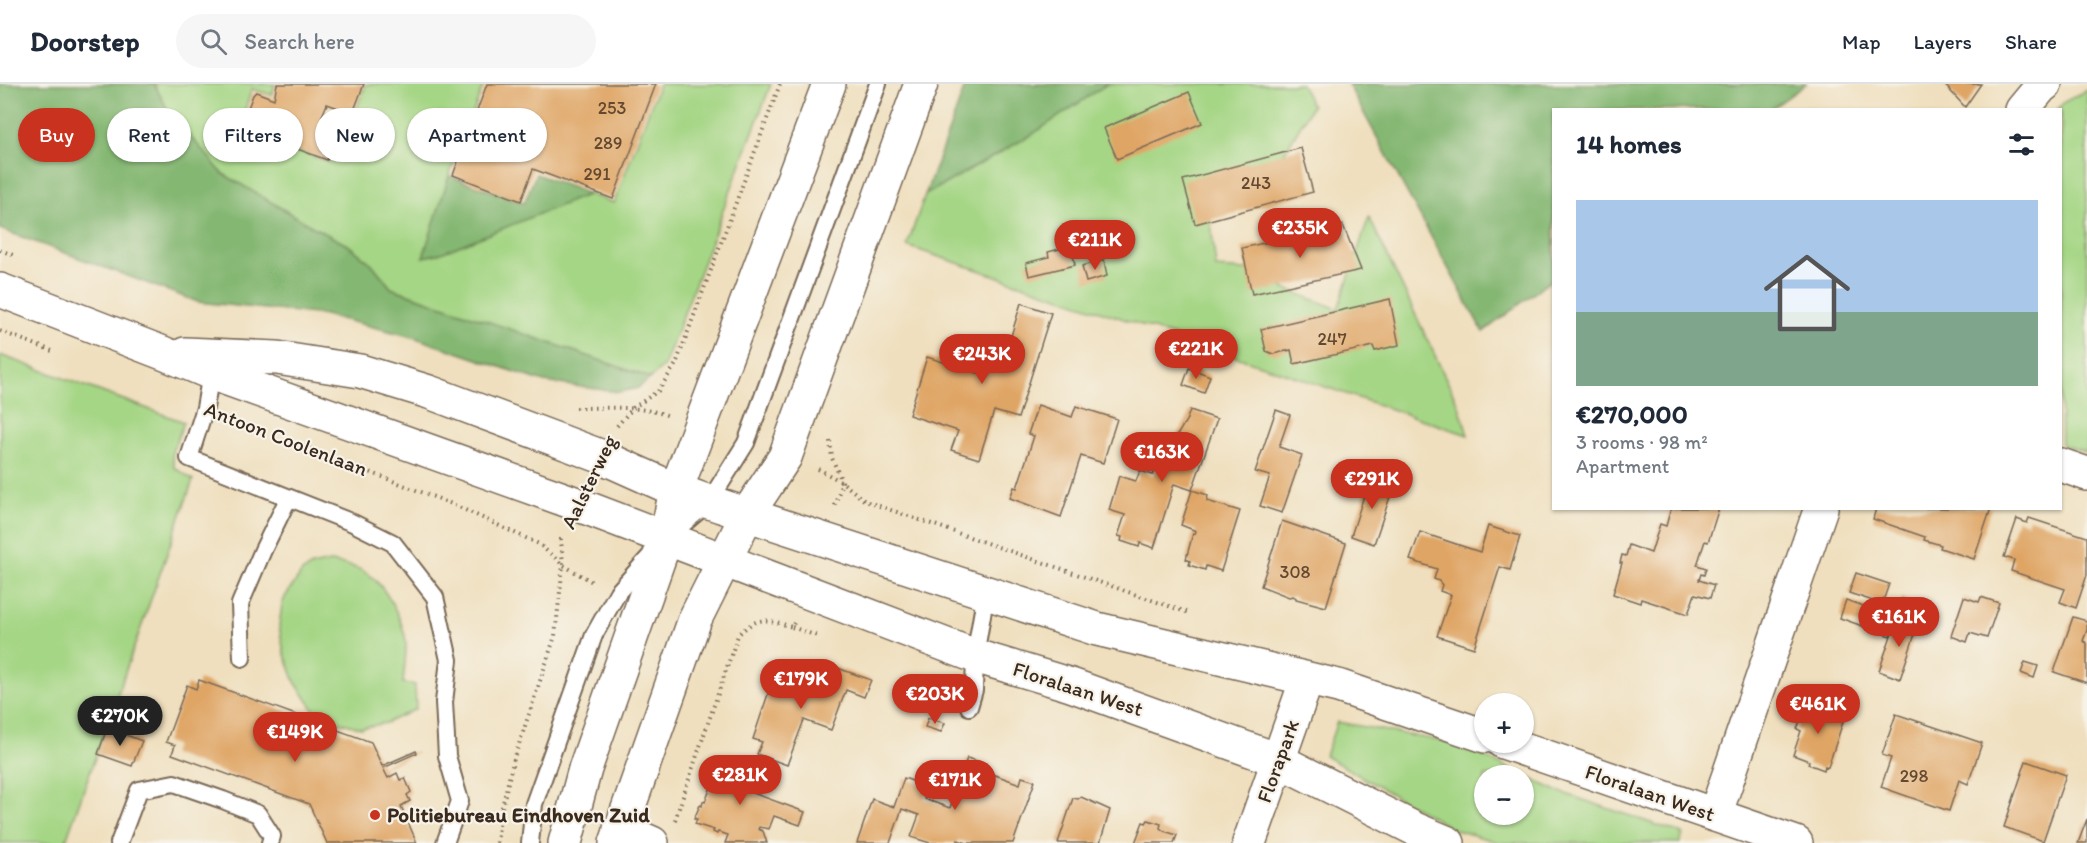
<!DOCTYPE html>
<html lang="en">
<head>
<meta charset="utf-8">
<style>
	:root { --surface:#fff; --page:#f6f6f7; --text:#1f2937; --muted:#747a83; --line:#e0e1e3; --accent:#c8321e }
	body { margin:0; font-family:Itim,sans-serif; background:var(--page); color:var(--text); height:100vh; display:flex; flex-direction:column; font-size:22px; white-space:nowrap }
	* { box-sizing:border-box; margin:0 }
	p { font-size:20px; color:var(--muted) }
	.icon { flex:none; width:33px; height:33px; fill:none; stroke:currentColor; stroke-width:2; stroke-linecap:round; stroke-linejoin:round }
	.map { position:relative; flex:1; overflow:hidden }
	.side { position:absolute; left:1552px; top:24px; width:510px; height:402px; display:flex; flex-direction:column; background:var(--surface); border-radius:0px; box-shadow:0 2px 4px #0004 }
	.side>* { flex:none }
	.guide { position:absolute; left:18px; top:24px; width:570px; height:54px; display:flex; gap:12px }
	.controls { position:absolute; left:1474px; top:609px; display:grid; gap:12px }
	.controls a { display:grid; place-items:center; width:60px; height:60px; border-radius:50%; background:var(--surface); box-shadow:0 2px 4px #0004; font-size:30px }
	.price { position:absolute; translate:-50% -51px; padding:0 14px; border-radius:21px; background:var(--accent); color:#fff; font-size:20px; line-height:39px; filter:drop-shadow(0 2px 3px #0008) }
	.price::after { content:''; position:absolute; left:50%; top:36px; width:18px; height:14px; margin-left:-9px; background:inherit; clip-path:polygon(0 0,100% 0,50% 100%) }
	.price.selected { background:#222; color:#fff }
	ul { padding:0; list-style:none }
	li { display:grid; align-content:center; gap:12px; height:318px; padding:0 24px }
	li+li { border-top:2px solid var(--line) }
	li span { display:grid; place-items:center; height:186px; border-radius:0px; color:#555 }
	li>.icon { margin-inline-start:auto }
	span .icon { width:108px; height:108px; fill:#fffc; stroke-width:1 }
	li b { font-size:26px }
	h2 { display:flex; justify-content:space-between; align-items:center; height:72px; padding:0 24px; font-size:26px }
	.tag { padding:0 21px; border-radius:27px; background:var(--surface); box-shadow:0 2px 4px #0004; font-size:21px; line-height:54px }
	.tag.selected { background:var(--accent); color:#fff }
	header { display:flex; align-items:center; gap:36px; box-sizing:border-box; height:84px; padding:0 30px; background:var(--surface); border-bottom:2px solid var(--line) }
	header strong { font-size:28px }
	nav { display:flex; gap:33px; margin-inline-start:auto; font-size:21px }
	.search { width:420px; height:54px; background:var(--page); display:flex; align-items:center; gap:15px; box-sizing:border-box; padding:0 21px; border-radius:33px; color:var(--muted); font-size:22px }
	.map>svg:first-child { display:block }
	.green { fill:#a5d685; stroke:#708052; stroke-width:1.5 }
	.forest { fill:#84b772; stroke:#607048; stroke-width:1.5 }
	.building { fill:#dfa565 }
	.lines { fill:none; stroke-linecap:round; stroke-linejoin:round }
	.lane-casing { stroke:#7a6956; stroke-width:20 }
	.street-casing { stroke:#7a6956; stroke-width:36 }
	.secondary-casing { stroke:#7a6956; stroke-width:36 }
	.path { stroke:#7a6956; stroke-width:4; stroke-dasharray:1.5 4.5; stroke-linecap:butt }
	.lane { stroke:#fff; stroke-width:16 }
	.street { stroke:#fff; stroke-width:33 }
	.secondary { stroke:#fff; stroke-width:33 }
	.poi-dot { fill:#c8321e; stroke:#f7f3e8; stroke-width:2 }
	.labels { text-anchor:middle; stroke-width:4.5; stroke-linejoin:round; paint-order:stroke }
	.number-label { font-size:18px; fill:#644930 }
	.street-label { font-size:21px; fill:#3b2a1e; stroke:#f7f3e8 }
	.poi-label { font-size:21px; font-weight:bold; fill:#3b2a1e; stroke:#f7f3e8; text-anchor:start }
</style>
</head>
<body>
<header>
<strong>Doorstep</strong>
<div class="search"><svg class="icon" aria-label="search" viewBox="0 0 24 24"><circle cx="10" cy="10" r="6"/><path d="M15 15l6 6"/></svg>Search here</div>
<nav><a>Map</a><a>Layers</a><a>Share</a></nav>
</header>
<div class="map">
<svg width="2087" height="759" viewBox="0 0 2087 759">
	<rect width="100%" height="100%" fill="#f7f3e8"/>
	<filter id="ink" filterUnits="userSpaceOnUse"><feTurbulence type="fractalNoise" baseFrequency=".0167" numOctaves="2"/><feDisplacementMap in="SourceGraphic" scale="12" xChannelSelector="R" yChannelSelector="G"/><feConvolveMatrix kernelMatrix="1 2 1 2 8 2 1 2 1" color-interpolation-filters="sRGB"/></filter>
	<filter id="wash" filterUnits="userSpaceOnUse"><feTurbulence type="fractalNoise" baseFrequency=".008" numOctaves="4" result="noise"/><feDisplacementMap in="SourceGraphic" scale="24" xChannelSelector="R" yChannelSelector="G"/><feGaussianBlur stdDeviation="1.35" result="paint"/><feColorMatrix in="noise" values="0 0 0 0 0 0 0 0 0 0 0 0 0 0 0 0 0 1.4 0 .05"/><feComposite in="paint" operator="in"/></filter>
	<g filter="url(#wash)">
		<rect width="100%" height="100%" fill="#efdfbe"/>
		<g class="green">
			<polygon points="154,0 275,0 272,11 252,5 238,45 328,78 346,29 354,32 366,0 484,0 449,92 424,173 441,169 589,110 614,119 659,0 771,0 664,282 651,294 391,204 372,180 349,162 313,143 223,90 169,28"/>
			<polygon points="1107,0 1301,0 1312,22 1277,81 1206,96 1216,184 1290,189 1283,204 1338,225 1369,133 1459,322 1468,351 907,162 925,111 1031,51"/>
			<polygon points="2087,6 2087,369 2061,360 2061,26 2058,25 2064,18"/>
			<polygon points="0,271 184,338 172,368 174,383 193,396 65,759 0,759"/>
			<path d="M 330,478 C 364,482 377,492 393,521 C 399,533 406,548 406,561 C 406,574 404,587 403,599 L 415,601 L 416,625 L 386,639 L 361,644 L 331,636 L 316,629 L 295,598 L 284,568 L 279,542 L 282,521 L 285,513 L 302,488 L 312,482 Z"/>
			<polygon points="1337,638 1458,660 1524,692 1485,692 1485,730 1524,730 1524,692 1557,707 1683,750 1680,759 1500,759 1453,745 1325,672"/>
		</g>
		<g class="forest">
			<polygon points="0,0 154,0 169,28 223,90 313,143 349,162 372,180 391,204 651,294 638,304 619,308 544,298 413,253 325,231 198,218 0,145"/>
			<polygon points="966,0 1107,0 1031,51 925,111"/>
			<polygon points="1348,0 1806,0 1771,25 1554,26 1554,194 1483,248"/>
			<polygon points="536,90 589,110 441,169 423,173 449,92 524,119"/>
		</g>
		<g id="blocks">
			<g class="building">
				<polygon points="277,0 364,0 353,29 327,20 322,32 341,39 327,76 243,45 241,42 253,11 256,8 274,15"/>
				<polygon points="487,0 656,0 613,115 533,85 521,117 453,91"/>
				<polygon points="1944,0 1981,0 1965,23"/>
				<polygon points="1189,8 1202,39 1117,75 1104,44"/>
				<polygon points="1301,64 1313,108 1195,140 1183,96"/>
				<polygon points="1343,141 1361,186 1252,210 1242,164"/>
				<polygon points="1071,162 1075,181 1029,192 1026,179 1049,173 1048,168"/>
				<polygon points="1104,176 1107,192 1086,198 1082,182"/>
				<polygon points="1390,215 1399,261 1375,267 1373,262 1294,280 1291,266 1273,270 1266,267 1261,245"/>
				<polygon points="1021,219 1051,229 1018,334 994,327 979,375 951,366 958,347 909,331 927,273 978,289 989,256 1008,262"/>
				<polygon points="1189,284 1210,292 1204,309 1183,301"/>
				<polygon points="1038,321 1072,333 1076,322 1117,335 1103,379 1081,372 1061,433 1010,414 1014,403 1017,404 1034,352 1028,350"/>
				<polygon points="1190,326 1217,335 1192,406 1174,400 1154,464 1140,459 1139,463 1121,457 1122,453 1118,452 1125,431 1109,426 1119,392 1136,397 1140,387 1153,391 1187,335"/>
				<polygon points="1276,326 1290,331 1279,363 1302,371 1282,429 1260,422 1270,392 1255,388"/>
				<polygon points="1370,393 1394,401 1374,460 1351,452"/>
				<polygon points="1192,406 1208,411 1207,417 1240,427 1221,487 1206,482 1205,486 1189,481 1190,477 1186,475 1193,449 1195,450 1196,447 1181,441"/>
				<polygon points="1671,424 1719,424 1708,458 1705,457 1697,481 1706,484 1704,491 1701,490 1699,496 1714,501 1710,514 1695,510 1688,530 1641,515 1640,519 1613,510 1622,479 1620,479 1622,471 1626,472 1629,461 1651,469 1660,440 1666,442"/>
				<polygon points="1876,424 1991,424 1974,475 1940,464 1941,461 1924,456 1925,453 1873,435"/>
				<polygon points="2029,434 2087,453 2087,491 2076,524 2060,518 2065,505 2011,487 2014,476 2004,473 2017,435 2027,439"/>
				<polygon points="1282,437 1346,459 1326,523 1296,515 1296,514 1293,512 1289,513 1261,502"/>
				<polygon points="1488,442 1520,452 1510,486 1500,483 1474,564 1437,552 1451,511 1440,507 1442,501 1439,497 1434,495 1437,485 1410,476 1420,448 1480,468"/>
				<polygon points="1856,489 1889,500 1882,520 1849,509"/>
				<polygon points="1964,513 1979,518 1981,513 1999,519 1987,554 1970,549 1967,558 1951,552"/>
				<polygon points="1902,515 1911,518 1906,536 1896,533"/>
				<polygon points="1846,516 1896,533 1890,552 1840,534"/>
				<polygon points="2073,533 2087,537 2087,546 2083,557 2087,559 2087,599 2054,588"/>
				<polygon points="1897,534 1918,541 1900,595 1879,587"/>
				<polygon points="2025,578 2038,582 2034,594 2021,589"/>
				<polygon points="832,582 871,596 864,613 846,606 831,646 804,636 787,681 757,670 762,658 753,655 775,589 785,592 787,588 789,590 788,593 823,606"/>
				<polygon points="199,596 371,658 382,682 416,667 417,669 383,684 388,694 397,689 400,696 405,694 411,708 407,711 410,717 401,722 417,759 327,759 309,720 172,670 175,661 166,658 187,601 196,605"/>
				<polygon points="1813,611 1829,616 1824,631 1843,638 1828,683 1825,682 1824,686 1808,680 1809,677 1793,671 1801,647 1797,645 1803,630 1806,631"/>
				<polygon points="1896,630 1982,659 1968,700 1959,696 1949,727 1881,703 1891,674 1882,671"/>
				<polygon points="928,634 945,639 941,648 925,643"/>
				<polygon points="107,644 142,657 132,682 98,670"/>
				<polygon points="967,674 980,678 977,685 998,692 1020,700 1022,693 1035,697 1013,759 967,759 958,756 957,759 930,759 911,753 919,731 902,725 890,759 857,759 872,715 894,723 904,694 929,703 924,715 950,724"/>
				<polygon points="719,675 760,690 753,709 805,728 800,741 774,732 769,745 759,743 758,745 763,747 767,759 725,759 728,751 718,748 717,750 713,748 714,746 695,740 697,735 694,735 700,721 702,722 703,717 705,718 713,698 711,697 712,693 710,692 715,679 717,679"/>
				<polygon points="2026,677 2066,691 2043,757 2004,743"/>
				<polygon points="1081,713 1110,726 1100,759 1058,759 1073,714 1078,715"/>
				<polygon points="2087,735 2087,759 2078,759"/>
				<polygon points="1148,736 1161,740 1160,744 1164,747 1177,751 1174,759 1135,759 1143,738 1146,739"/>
			</g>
		</g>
	</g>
	<g filter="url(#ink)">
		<use href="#blocks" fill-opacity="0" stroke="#7a6956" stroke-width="1.5"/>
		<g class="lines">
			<defs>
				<g id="lane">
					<polyline points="211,289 205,324 189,374 353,439 393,459 435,513 449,576 444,618 447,672 460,717 445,759"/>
					<polyline points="670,451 709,418 746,359 878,0"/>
					<polyline points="242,574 240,520 263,466 288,415"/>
					<polyline points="969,623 974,606 975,572 986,508"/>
					<polyline points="119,759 139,706 174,699 223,716 258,730 272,752 270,759"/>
					<polyline points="530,759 534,720 594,551 618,508 652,470"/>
				</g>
				<g id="street">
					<polyline points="2022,26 2041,3 2045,0"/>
					<polyline points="2061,381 2087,390"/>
					<polyline points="1715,731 1821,424"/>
					<polyline points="620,745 652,759"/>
					<polyline points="1249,759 1307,595"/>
				</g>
				<g id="secondary">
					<polyline points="0,206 163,269 211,289 566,416 975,572 1071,601 1278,676 1417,746 1448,759"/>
					<polyline points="185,270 277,274 360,287 429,308 600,372 676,406 709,418 1097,545 1338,602 1485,652"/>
					<polyline points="1503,658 1796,759"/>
					<polyline points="565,759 585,685 666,454 676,406 829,0"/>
					<polyline points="616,759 695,535 748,429 785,373 921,0"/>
				</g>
			</defs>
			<use href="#lane" class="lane-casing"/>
			<use href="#street" class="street-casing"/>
			<use href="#secondary" class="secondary-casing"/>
			<g class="path">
				<polyline points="0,166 13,171"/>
				<polyline points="0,247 55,268"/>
				<path d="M 576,324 C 607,324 639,321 669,332"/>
				<polyline points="617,342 633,324 658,307 676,280 780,0"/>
				<polyline points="830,357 832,374 842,398 834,424"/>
				<polyline points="298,360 452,420 539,460 563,481 594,499"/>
				<polyline points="818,385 842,398 865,417 1189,529"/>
				<polyline points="792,543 820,553"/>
				<path d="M 675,736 L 738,551 C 758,531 767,535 792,543 L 794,539"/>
				<polyline points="497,759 501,727 513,678 555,552 563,481 561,455 563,451"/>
			</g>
			<use href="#lane" class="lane"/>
			<use href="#street" class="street"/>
			<use href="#secondary" class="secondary"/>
		</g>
	</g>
	<circle class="poi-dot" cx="375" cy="731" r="6"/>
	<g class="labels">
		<g class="number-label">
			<text x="612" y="30">253</text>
			<text x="608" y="65">289</text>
			<text x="597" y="96">291</text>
			<text x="1256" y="105">243</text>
			<text x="1332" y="261">247</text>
			<text x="1295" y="494">308</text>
			<text x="1914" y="698">298</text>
		</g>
		<g class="street-label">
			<text transform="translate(286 355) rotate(21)" y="7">Antoon Coolenlaan</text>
			<text transform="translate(589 398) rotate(-64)" y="7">Aalsterweg</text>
			<text transform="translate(1078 605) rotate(18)" y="7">Floralaan West</text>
			<text transform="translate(1278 677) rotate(-70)" y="7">Florapark</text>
			<text transform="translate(1650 709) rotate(19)" y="7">Floralaan West</text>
		</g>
		<g class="poi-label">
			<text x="387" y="738">Politiebureau Eindhoven Zuid</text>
		</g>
	</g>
</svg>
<div class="controls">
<a>+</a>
<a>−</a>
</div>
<b class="price" style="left:1300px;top:175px">€235K</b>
<b class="price" style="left:1095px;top:187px">€211K</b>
<b class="price" style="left:1196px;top:296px">€221K</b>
<b class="price" style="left:982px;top:301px">€243K</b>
<b class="price" style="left:1162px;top:399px">€163K</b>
<b class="price" style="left:1372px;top:426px">€291K</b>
<b class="price" style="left:1899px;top:564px">€161K</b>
<b class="price" style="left:801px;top:626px">€179K</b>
<b class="price" style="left:935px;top:641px">€203K</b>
<b class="price" style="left:1818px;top:651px">€461K</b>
<b class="price selected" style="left:120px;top:663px">€270K</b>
<b class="price" style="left:295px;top:679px">€149K</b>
<b class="price" style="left:740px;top:722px">€281K</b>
<b class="price" style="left:955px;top:727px">€171K</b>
<div class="guide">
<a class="tag selected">Buy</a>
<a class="tag">Rent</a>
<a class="tag">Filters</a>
<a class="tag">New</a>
<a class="tag">Apartment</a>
</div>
<section class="side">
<h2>14 homes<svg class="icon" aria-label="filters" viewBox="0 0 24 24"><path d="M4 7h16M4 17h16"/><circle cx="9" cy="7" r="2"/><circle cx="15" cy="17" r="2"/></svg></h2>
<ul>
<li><span style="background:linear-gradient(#a9c7e8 60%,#7fa58c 0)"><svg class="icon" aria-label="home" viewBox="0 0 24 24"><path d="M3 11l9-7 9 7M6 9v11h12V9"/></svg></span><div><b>€270,000</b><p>3 rooms · 98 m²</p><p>Apartment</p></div></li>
</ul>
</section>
</div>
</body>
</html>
